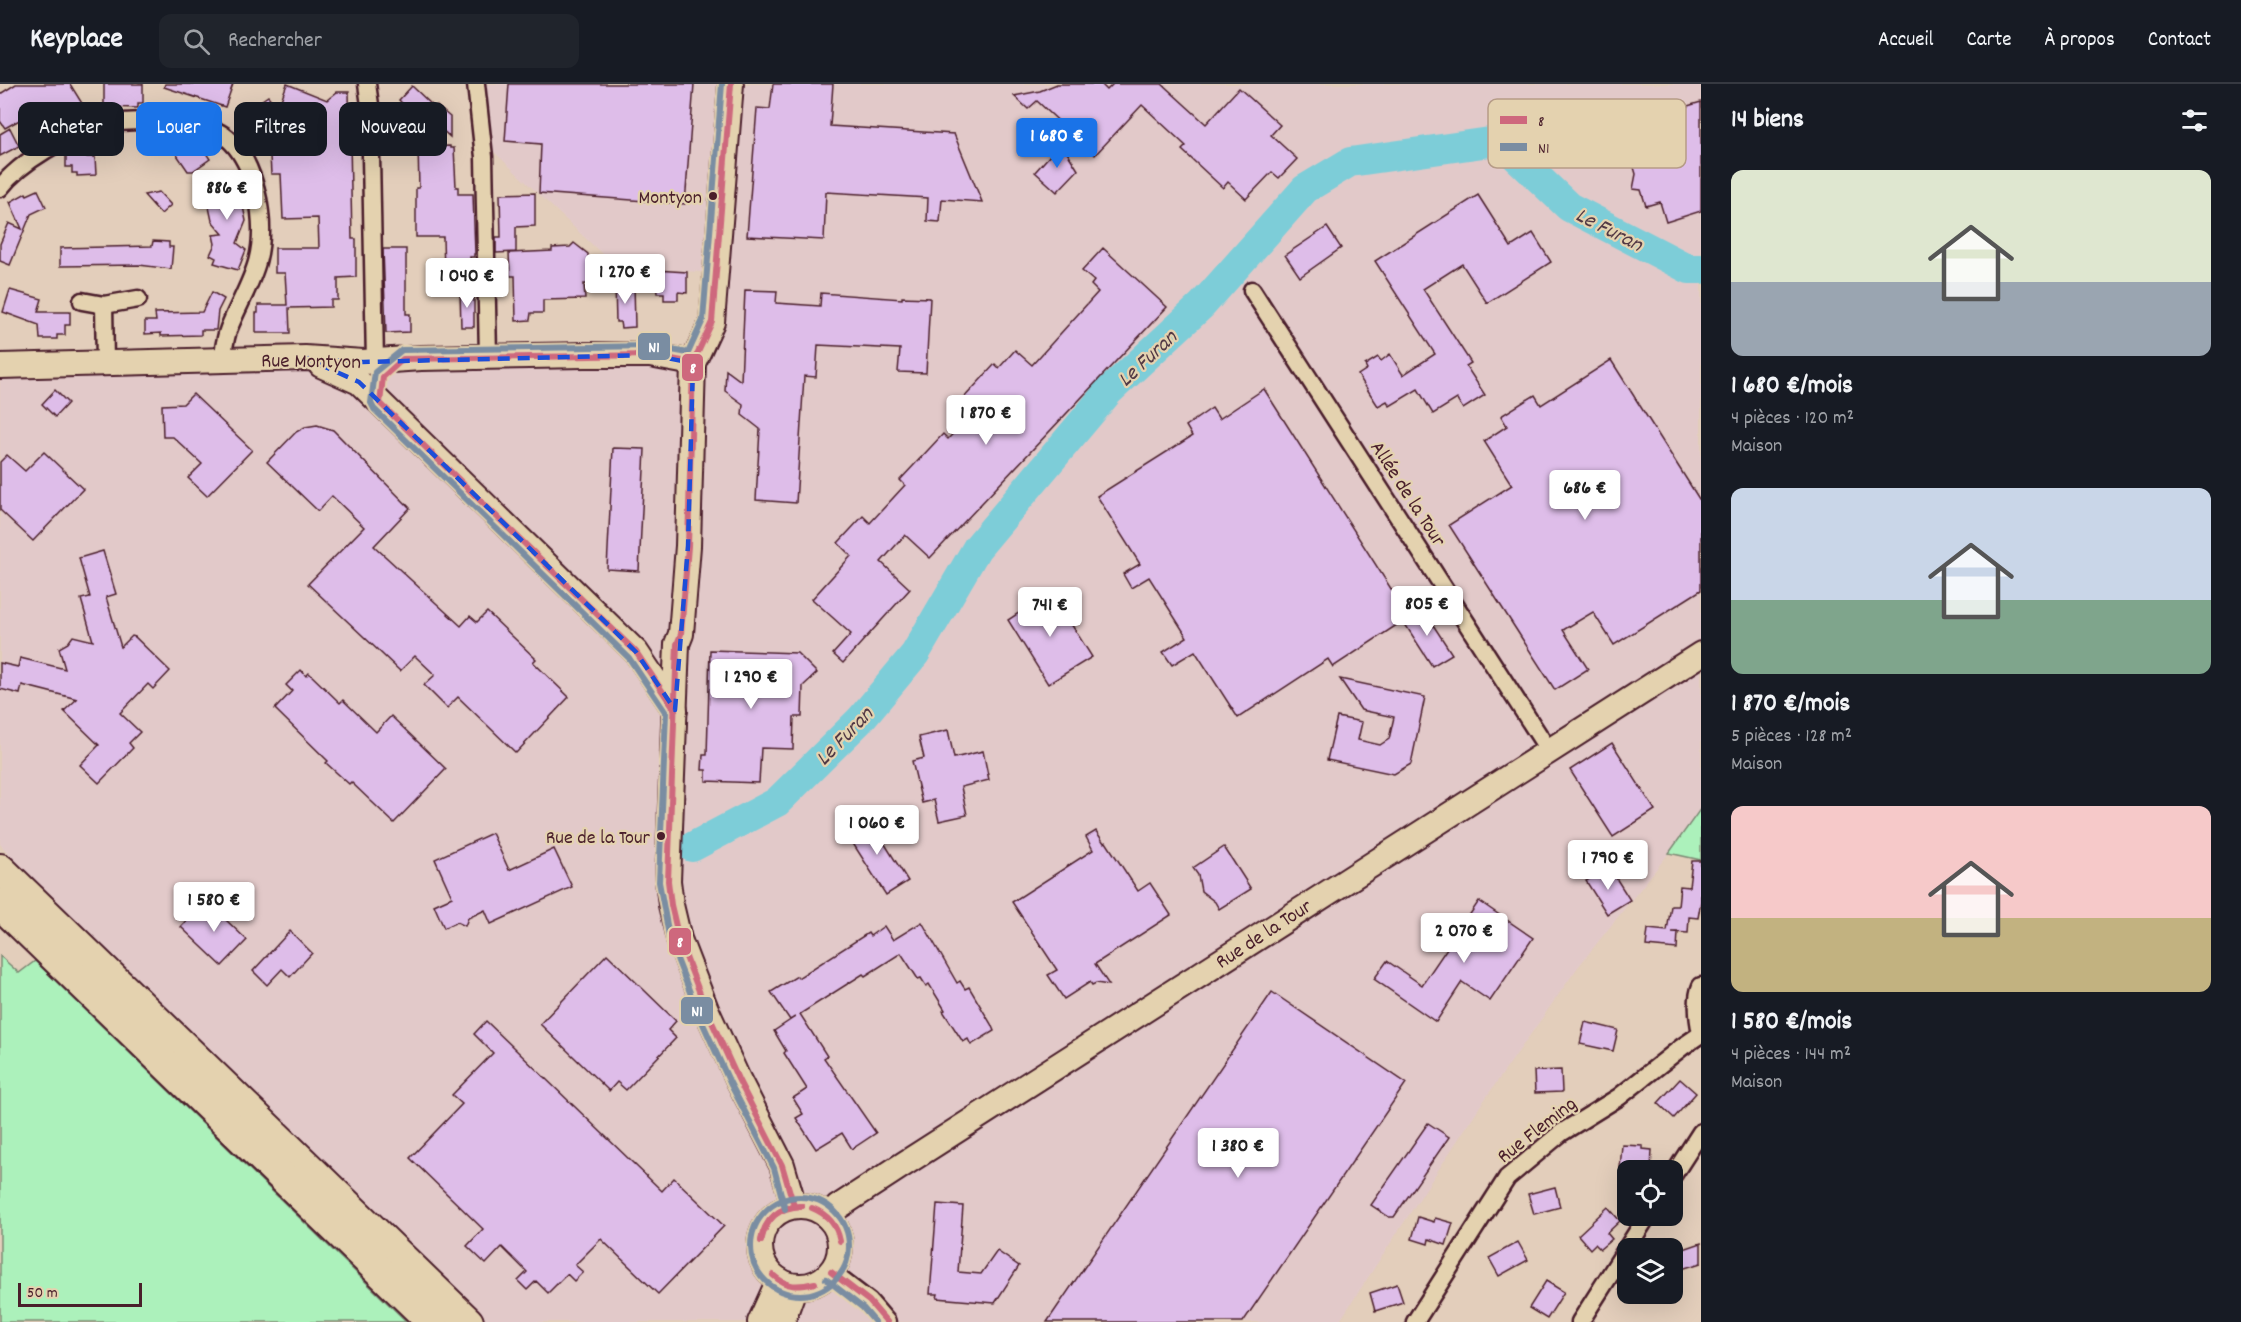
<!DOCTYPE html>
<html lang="fr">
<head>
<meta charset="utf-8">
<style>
	:root { --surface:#171b24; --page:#20242c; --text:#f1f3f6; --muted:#9ea1a6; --line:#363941; --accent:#1a73e8 }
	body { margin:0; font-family:Dekko,sans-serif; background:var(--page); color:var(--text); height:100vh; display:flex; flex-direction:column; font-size:22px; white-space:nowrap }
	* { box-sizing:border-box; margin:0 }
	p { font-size:20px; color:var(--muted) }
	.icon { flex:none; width:33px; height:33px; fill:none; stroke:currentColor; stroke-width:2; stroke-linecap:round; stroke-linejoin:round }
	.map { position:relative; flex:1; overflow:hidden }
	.details { display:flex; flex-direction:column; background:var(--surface); width:540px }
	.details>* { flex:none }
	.top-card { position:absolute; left:18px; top:18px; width:570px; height:54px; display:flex; gap:12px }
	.fabs { position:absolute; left:1617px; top:1076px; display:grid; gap:12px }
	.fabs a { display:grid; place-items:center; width:66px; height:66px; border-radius:12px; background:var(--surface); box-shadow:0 6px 24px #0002; font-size:30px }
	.scale { position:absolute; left:18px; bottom:15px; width:124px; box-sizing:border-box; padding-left:6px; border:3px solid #4a1f2b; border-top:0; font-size:16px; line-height:21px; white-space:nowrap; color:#4a1f2b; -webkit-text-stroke:4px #e4d2af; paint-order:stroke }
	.price { position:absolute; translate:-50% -51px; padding:0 14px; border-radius:6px; background:#fff; color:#222; font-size:20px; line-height:39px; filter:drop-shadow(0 2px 3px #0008) }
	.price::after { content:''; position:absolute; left:50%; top:36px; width:18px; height:14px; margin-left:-9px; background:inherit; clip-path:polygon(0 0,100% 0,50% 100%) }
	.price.active { background:var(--accent); color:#fff }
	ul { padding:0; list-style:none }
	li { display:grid; align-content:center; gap:12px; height:318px; padding:0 30px }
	li span { display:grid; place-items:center; height:186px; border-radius:12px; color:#555 }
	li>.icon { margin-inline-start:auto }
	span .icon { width:108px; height:108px; fill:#fffc; stroke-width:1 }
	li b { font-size:26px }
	h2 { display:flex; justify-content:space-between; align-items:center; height:72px; padding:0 30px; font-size:26px }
	.tag { padding:0 21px; border-radius:12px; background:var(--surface); box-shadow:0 6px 24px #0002; font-size:21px; line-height:54px }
	.tag.active { background:var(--accent); color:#fff }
	header { display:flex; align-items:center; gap:36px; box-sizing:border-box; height:84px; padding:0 30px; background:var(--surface); border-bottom:2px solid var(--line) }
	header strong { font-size:28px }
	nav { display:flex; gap:33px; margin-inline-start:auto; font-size:21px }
	.search { width:420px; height:54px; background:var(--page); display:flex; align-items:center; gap:15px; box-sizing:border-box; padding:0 21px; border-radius:12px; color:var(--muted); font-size:22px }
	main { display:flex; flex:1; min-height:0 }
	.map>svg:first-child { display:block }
	.built { fill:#e2c9c9 }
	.green { fill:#acf1bb; stroke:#7b8873; stroke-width:1.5 }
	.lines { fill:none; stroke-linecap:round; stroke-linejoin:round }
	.river { stroke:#7dcdd8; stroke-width:30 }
	.building { fill:#debde9; stroke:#4a1f2b; stroke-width:1.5 }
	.street-casing { stroke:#4a1f2b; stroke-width:21 }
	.secondary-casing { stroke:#4a1f2b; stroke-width:28 }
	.highway-casing { stroke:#4a1f2b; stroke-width:34 }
	.street { stroke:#e4d2af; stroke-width:16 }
	.secondary { stroke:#e4d2af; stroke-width:24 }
	.highway { stroke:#e4d2af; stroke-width:30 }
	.bus-1-casing { stroke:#e4d2af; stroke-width:10 }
	.bus-2-casing { stroke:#e4d2af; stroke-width:10 }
	.bus-1 { stroke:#ce687d; stroke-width:6 }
	.bus-2 { stroke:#7a8da2; stroke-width:6 }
	.marked { fill:none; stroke:#1d4ed8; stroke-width:4.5; stroke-dasharray:12 8; stroke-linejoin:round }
	.bus-dot { fill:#4a1f2b; stroke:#e4d2af; stroke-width:2 }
	.labels { text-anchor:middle; stroke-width:4.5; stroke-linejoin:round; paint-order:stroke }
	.bus-label { font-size:20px; fill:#4a1f2b; stroke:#e4d2af; text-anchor:end }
	.street-label { font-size:21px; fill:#4a1f2b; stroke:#e4d2af }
	.water-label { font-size:22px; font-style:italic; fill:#523945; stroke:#e4d2af }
	.key { fill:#e4d2af; stroke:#b69c87; stroke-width:1.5 }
	.key-label { font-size:16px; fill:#4a1f2b }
	.line-badge { stroke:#e4d2af; stroke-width:2 }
	.badge-label { font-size:16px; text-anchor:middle; font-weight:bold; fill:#fff }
</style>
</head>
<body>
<header>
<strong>Keyplace</strong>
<div class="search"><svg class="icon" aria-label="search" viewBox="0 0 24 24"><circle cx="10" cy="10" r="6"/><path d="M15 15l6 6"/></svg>Rechercher</div>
<nav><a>Accueil</a><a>Carte</a><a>À propos</a><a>Contact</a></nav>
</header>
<main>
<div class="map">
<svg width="1701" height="1238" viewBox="0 0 1701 1238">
	<rect width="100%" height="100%" fill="#e3cebb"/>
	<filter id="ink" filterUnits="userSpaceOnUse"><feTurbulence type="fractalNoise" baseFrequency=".0167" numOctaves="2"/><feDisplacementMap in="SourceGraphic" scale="12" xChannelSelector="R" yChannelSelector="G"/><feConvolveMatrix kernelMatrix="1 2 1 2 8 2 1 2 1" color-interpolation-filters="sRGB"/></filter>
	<g filter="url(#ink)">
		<polygon class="built" points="484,0 1701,0 1701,724 1669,769 1578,883 1480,1022 1339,1238 431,1238 0,760 0,295 697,275 702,188 617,184 490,64"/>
		<g class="green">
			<polygon points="1701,724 1701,776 1669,769"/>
			<polygon points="0,872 19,889 35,877 407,1238 0,1238"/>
		</g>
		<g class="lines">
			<polyline class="river" points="692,763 777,718 860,636 915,570 977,464 1108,308 1202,221 1305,105 1350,78 1490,58 1508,65 1569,123 1689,185 1701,185"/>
		</g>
		<g class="building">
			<polygon points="16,0 70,0 83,21 46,46 34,28 5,44 0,37 0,10"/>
			<polygon points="104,0 143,0 143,19 138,19 138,24 104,23"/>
			<polygon points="165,0 233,0 225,23 164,3"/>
			<polygon points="287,0 327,16 337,8 349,8 352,155 356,155 356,193 338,194 338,216 331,216 331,223 289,224 290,249 256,249 256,229 258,229 258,221 287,221 285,189 275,189 275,164 319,164 318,134 283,135 281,90 271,90 270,72 288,71 261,40 264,37 252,23 268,12 278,24"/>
			<polygon points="509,0 694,0 685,120 539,109 541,60 505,57"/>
			<polygon points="773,0 833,0 830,42 954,50 982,118 942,115 940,138 927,137 928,114 826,108 824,156 747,152 757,24 770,25"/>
			<polygon points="1057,0 1101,0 1107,6 1113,0 1162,0 1206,40 1239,4 1280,41 1271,51 1297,75 1279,94 1272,88 1246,115 1228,98 1223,104 1182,66 1186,62 1142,21 1095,71 1037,17 1028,25 1014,12 1040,7"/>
			<polygon points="412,2 433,22 419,37 399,16"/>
			<polygon points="1701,18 1701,127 1666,138 1660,118 1646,122 1641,106 1633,105 1636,90 1619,33 1662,19 1664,29"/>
			<polygon points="437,22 450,33 450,53 427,32"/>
			<polygon points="10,44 19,62 0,72 0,50"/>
			<polygon points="196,54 210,75 193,87 188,87 175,68"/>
			<polygon points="1061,59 1078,86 1057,108 1035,88"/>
			<polygon points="450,62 450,64 454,64 456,103 458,103 458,110 473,110 475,170 474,170 474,173 470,173 470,187 444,189 443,153 416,153 416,104 419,104 418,63"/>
			<polygon points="87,68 87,73 95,73 96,91 77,92 77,89 72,89 72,83 66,83 66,69"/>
			<polygon points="237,93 246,137 237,159 246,166 238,186 214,179 216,174 210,171 215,160 213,151 223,150 212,137 204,100"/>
			<polygon points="38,106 46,123 31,130 10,181 0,177 0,160 9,139 22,145 10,118 26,109 27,111"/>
			<polygon points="159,108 171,121 161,130 144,111"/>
			<polygon points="535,109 535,142 516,143 516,168 496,169 496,153 501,153 500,110"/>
			<polygon points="1478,111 1511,163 1533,149 1551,178 1487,219 1462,180 1423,205 1471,279 1466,282 1485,311 1463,325 1457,315 1433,330 1418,305 1390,322 1387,317 1378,322 1358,291 1367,285 1365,281 1378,273 1381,277 1390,270 1403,291 1435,270 1375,177"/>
			<polygon points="1327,143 1341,164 1300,193 1285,171"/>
			<polygon points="153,157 169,158 169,163 173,163 171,185 139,181 60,182 60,164 152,162"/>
			<polygon points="574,159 588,170 590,200 584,200 585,215 543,216 543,229 531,229 530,236 516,237 515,192 510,192 509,169 552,167 552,164 570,163"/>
			<polygon points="1103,164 1167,223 930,474 905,451 881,478 910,505 843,579 833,570 851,550 812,515 851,472 838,459 863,432 870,439 905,401 900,396 943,350 948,355 973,328 961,317 995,280 999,284 1015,266 1032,281 1098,208 1091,201 1094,197 1082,187"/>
			<polygon points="383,165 406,165 406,230 410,230 410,248 386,249"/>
			<polygon points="655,186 687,188 687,209 678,208 678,216 664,216 664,209 657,209"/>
			<polygon points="615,200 634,200 635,243 621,244 620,238 616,238"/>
			<polygon points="10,206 42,215 38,228 70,228 70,241 65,241 65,251 57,251 57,255 40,255 39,241 3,228"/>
			<polygon points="745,206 777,207 776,219 820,222 821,209 902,215 902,213 930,214 926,289 898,288 900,265 818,261 816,293 804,292 796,419 756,416 760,345 742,331 743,320 725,307 726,286 741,297"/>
			<polygon points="460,207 474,207 474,243 461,243"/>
			<polygon points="212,208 224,215 218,227 216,246 201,246 201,251 161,252 161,249 145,250 145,237 156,237 155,229 202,228"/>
			<polygon points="1611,276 1701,418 1701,506 1614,561 1593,528 1563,546 1588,585 1555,606 1449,441 1512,401 1484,357 1507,342 1501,332 1535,311 1541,321"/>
			<polygon points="1264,305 1409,533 1333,583 1328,575 1238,634 1195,567 1172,581 1163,568 1187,553 1149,493 1131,504 1123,490 1140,480 1097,412 1192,352 1186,342 1212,324 1219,335"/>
			<polygon points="55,306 68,319 55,333 42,320"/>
			<polygon points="193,310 252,366 207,412 188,394 202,380 173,353 163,353 162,321 183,320"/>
			<polygon points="317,341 333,346 410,424 374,462 461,542 470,532 477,538 487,528 536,575 533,578 569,613 516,669 458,613 447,624 424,601 435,591 415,572 400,587 308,500 364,443 332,412 318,427 267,378 296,348 305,343"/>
			<polygon points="613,364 645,365 639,487 607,485"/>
			<polygon points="44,368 83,405 33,457 0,426 0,378 7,371 25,387"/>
			<polygon points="103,467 116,510 106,513 121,563 132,552 135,553 170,587 153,605 148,600 120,629 140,648 129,659 133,664 99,699 80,681 99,661 64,627 77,615 22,601 20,610 0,605 0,579 18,583 20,574 65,585 59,564 68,559 73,552 93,557 81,515 90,513 79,474"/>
			<polygon points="1051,508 1092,573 1048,600 1008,536"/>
			<polygon points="1422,524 1452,570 1432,582 1403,537"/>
			<polygon points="710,566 797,569 817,589 803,602 802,633 794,633 793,665 761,664 759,699 706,697 706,686 702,686 703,671 707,671"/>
			<polygon points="301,586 306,592 309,589 340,619 343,616 376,648 391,632 446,685 394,739 351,698 349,700 326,679 328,677 275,625 292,607 286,601"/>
			<polygon points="1340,595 1425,613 1411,680 1394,690 1327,676 1337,633 1362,638 1358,656 1380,661 1389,655 1394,633 1361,626"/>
			<polygon points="948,646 954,674 983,667 989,696 961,703 967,731 939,737 934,716 922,719 912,677 924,674 919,653"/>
			<polygon points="1612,659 1655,726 1613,753 1570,686"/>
			<polygon points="868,733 908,797 886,811 845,747"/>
			<polygon points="1096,747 1104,759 1106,758 1138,807 1150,799 1171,831 1095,880 1109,901 1096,899 1092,901 1090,898 1064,915 1048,891 1057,886 1012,818 1093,766 1086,753"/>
			<polygon points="492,749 509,786 554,765 572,803 491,840 485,826 468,834 465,842 457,838 444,844 434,821 452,813 435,775"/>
			<polygon points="1224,763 1251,805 1219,825 1215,818 1201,807 1198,791 1193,784"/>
			<polygon points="1692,777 1701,777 1701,817 1698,834 1689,833 1688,849 1672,848 1678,848 1677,865 1646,862 1648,845 1667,847 1671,822 1678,822 1680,802 1689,803"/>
			<polygon points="1609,783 1630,816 1607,830 1586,797"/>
			<polygon points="206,817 247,856 222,882 181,843"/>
			<polygon points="1479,817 1533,854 1490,917 1462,898 1436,938 1374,895 1387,877 1422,901"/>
			<polygon points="922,838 957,899 960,897 965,905 969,903 991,940 994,947 971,961 968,955 963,958 943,927 945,926 929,900 926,902 921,894 918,895 901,869 865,892 863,890 800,930 827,972 824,974 876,1049 852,1065 842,1049 816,1065 796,1034 803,1030 793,1014 807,1005 784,969 786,967 774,947 795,933 790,936 771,908 797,892 798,894 868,849 870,852 884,842 893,856"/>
			<polygon points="290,847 312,869 290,893 282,885 267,901 253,887"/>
			<polygon points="607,870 676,937 668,946 676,954 626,1006 617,998 609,1007 540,940"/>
			<polygon points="1272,908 1406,999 1243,1238 1047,1238"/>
			<polygon points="486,937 662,1107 674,1094 724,1142 658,1210 601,1155 575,1181 583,1188 574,1197 567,1190 548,1209 536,1197 527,1206 518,1197 527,1188 502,1163 486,1180 467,1162 483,1145 410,1074 462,1020 452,1011 493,969 474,950"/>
			<polygon points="1585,938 1618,946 1613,967 1580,960"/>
			<polygon points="1561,986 1562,1008 1535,1009 1534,987"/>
			<polygon points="1680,995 1696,1009 1674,1034 1658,1019"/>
			<polygon points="1428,1039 1449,1053 1394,1133 1389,1133 1371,1121"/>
			<polygon points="1622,1061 1643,1062 1643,1065 1652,1066 1651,1086 1620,1085"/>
			<polygon points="1555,1103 1560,1123 1534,1130 1528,1110"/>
			<polygon points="937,1120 963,1122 958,1188 981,1190 997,1167 1019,1182 995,1219 937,1214 938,1210 930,1210"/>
			<polygon points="1608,1123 1620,1137 1607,1149 1612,1155 1600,1165 1595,1160 1590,1165 1578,1151"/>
			<polygon points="1418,1133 1434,1138 1435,1134 1453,1139 1446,1161 1429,1155 1428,1160 1412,1155"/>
			<polygon points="1518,1158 1528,1176 1499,1192 1489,1174"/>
			<polygon points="1701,1159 1701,1179 1672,1188 1672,1169"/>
			<polygon points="1546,1197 1564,1208 1547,1235 1529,1224"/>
			<polygon points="1397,1200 1403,1218 1375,1227 1370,1209"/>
		</g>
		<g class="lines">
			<defs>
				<g id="street">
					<polyline points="367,0 370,21 375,278"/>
					<polyline points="476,0 484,73 488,273"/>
					<path d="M 0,104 C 21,77 67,51 99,42 C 120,36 146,37 167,38 C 186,39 204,39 220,49 C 245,63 257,101 260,128 C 266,180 247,200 229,244 C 225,254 224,265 222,275"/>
					<polyline points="1252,206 1549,667"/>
					<polyline points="82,217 104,221 138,215"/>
					<polyline points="104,221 105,279"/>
					<path d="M 1701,902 C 1695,916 1698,935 1701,949"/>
					<polyline points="1672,1093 1701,1048"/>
					<polyline points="831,1188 869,1217 887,1238"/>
					<polyline points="1415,1238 1507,1094 1561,1049 1619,1013 1682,963 1701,950"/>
					<polyline points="1580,1238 1648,1131"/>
				</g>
				<g id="secondary">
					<polyline points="731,0 712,238 693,279 688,462 681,550 677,560 668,797 671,821 679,855 706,925 738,995 782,1081 794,1122"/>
					<polyline points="321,281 359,298 636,568 675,626"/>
					<polyline points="0,282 305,274 363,278 421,274 584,271 650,271 693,279"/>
					<circle cx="800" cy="1162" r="40"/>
					<polyline points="828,1133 838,1123 904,1080 1701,570"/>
					<polyline points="760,1238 779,1196"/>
					<polyline points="782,1238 795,1202"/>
				</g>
				<g id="highway">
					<polyline points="0,785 468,1238"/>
					<polyline points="0,820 432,1238"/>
				</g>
			</defs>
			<use href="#street" class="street-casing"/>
			<use href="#secondary" class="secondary-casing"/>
			<use href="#highway" class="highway-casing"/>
			<use href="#street" class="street"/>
			<use href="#secondary" class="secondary"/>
			<use href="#highway" class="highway"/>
			<defs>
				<g id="bus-1">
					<polyline points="731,0 712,238 693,279 688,462 681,550 677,560 668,797 671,821 679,855 706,925 738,995 782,1081 794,1122"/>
					<polyline points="675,626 636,568 380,319 383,293 403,275 650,271 693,279"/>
					<path d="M 812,1124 C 827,1130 837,1141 840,1157"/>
					<path d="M 761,1157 C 764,1136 780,1121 802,1122"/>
					<path d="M 761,1157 C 767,1133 777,1124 802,1122"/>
					<polyline points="831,1188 869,1217 887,1238"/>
					<path d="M 773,1191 C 787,1204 798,1203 815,1199"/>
				</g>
				<g id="bus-2">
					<polyline points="722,0 703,236 688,269 650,262 402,266 375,288 371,319 374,325 629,574 666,629 659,798 670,857 698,929 730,999 774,1084 785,1125"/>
					<circle cx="800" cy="1162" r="49"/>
					<polyline points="826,1195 863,1224 875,1238"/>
				</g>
			</defs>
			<use href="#bus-1" class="bus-1-casing"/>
			<use href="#bus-2" class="bus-2-casing"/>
			<use href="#bus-1" class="bus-1"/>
			<use href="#bus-2" class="bus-2"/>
		</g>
	</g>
	<path class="marked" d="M 650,271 L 693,279 L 688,462 L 675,626 L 636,568 L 359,298 L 305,274 L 363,278 Z"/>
	<g class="bus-dot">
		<circle cx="713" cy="112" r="5"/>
		<circle cx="661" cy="752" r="5"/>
	</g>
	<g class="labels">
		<g class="bus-label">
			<text x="702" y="119">Montyon</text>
			<text x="650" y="759">Rue de la Tour</text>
		</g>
		<g class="street-label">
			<text transform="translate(311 276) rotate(1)" y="7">Rue Montyon</text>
			<text transform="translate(1409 409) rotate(57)" y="7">Allée de la Tour</text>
			<text transform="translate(1263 849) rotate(-33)" y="7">Rue de la Tour</text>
			<text transform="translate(1536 1045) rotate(-38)" y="7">Rue Fleming</text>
		</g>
		<g class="water-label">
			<text transform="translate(1610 144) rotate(27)" y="8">Le Furan</text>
			<text transform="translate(1146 273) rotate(-43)" y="8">Le Furan</text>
			<text transform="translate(843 651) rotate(-46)" y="8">Le Furan</text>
		</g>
	</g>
	<rect x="1488" y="15" width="198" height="69" rx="9" class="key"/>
	<rect x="1500" y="32" width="27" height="8" fill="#ce687d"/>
	<rect x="1500" y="59" width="27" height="8" fill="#7a8da2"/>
	<g class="key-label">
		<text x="1538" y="42">8</text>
		<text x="1538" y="69">N1</text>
	</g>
	<g class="line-badge">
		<rect x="637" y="248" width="34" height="29" rx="6" fill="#7a8da2"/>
		<rect x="681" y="269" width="23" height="29" rx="6" fill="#ce687d"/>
		<rect x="668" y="843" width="24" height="29" rx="6" fill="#ce687d"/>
		<rect x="680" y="912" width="34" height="29" rx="6" fill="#7a8da2"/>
	</g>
	<g class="badge-label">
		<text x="654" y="268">N1</text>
		<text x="693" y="289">8</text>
		<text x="680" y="863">8</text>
		<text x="697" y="932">N1</text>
	</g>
</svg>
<div class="fabs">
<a><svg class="icon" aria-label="locate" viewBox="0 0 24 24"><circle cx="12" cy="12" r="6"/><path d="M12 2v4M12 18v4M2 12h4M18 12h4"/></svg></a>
<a><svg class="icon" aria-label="layers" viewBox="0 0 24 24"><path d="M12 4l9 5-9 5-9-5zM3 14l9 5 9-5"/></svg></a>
</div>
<div class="scale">50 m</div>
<b class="price active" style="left:1057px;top:85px">1 680 €</b>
<b class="price" style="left:227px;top:137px">886 €</b>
<b class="price" style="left:625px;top:221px">1 270 €</b>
<b class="price" style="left:467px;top:225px">1 040 €</b>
<b class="price" style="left:986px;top:362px">1 870 €</b>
<b class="price" style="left:1585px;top:437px">686 €</b>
<b class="price" style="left:1427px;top:553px">805 €</b>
<b class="price" style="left:1050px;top:554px">741 €</b>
<b class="price" style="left:751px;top:626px">1 290 €</b>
<b class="price" style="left:877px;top:772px">1 060 €</b>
<b class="price" style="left:1608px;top:807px">1 790 €</b>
<b class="price" style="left:214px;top:849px">1 580 €</b>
<b class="price" style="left:1464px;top:880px">2 070 €</b>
<b class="price" style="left:1238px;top:1095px">1 380 €</b>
<div class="top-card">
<a class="tag">Acheter</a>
<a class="tag active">Louer</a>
<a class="tag">Filtres</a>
<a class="tag">Nouveau</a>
</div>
</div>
<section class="details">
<h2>14 biens<svg class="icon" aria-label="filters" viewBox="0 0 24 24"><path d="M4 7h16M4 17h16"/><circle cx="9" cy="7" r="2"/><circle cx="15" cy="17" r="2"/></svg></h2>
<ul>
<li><span style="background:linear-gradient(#dfe7d0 60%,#9aa5b1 0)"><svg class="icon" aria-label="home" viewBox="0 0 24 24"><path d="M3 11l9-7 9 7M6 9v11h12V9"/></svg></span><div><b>1 680 €/mois</b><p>4 pièces · 120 m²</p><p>Maison</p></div></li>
<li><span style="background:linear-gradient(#c9d6e8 60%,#7fa58c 0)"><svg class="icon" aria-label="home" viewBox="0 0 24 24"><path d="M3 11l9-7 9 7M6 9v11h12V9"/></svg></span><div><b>1 870 €/mois</b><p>5 pièces · 128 m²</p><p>Maison</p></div></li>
<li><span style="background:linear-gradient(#f6c9c9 60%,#c2b280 0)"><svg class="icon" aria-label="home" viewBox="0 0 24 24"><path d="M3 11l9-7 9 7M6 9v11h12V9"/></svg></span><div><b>1 580 €/mois</b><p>4 pièces · 144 m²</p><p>Maison</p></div></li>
</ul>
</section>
</main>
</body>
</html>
